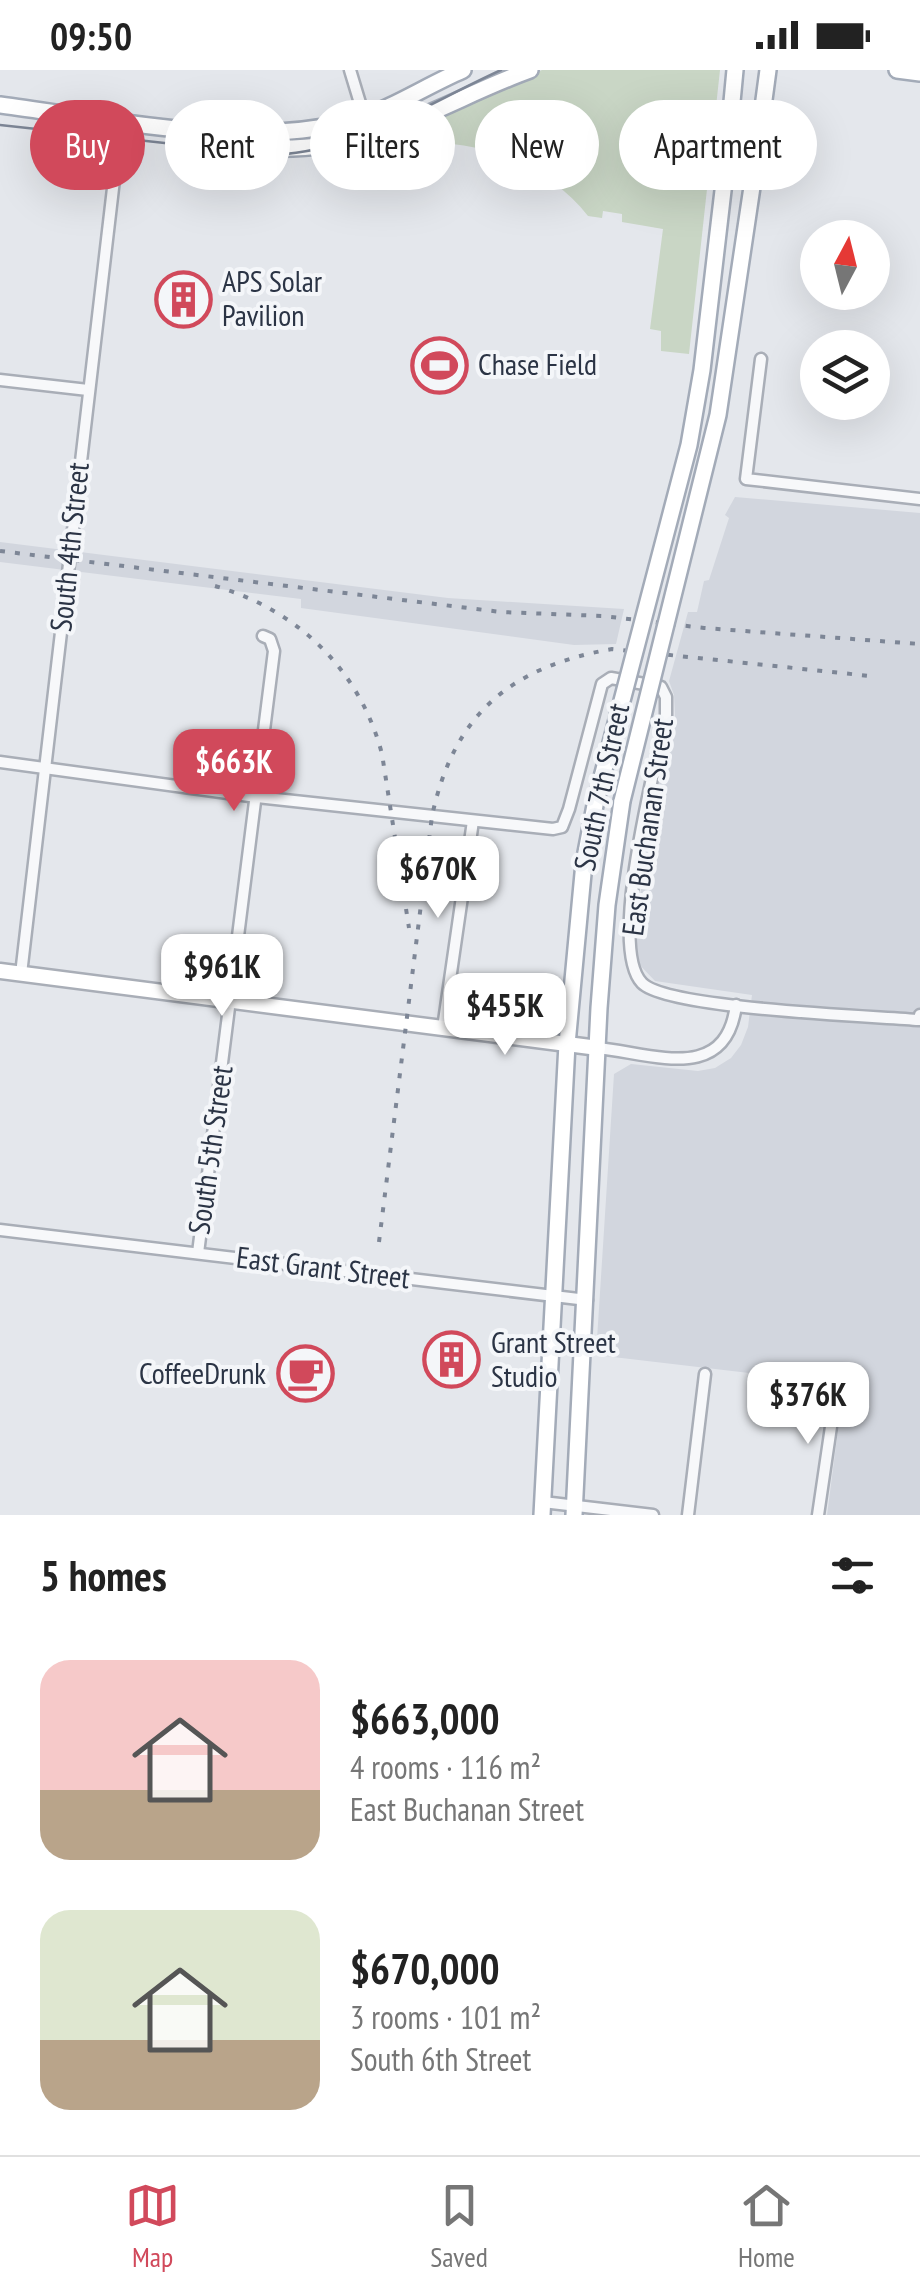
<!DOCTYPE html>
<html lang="en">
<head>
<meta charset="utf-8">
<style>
	:root { --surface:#fff; --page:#f6f6f6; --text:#222; --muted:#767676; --line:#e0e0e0; --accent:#d1495b }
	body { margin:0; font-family:"PT Sans Narrow",sans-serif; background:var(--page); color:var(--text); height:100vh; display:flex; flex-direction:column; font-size:38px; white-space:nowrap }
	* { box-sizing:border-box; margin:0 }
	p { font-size:32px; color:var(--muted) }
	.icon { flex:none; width:55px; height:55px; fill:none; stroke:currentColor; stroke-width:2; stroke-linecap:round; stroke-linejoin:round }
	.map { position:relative; height:1445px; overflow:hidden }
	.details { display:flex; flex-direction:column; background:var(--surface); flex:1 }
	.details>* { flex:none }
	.hud { position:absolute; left:30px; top:30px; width:860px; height:90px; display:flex; gap:20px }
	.needle { width:65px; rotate:7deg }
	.buttons { position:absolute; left:800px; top:150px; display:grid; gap:20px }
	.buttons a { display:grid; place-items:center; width:90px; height:90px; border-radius:50%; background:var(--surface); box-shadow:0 10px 40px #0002; font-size:50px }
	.price { position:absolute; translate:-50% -85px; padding:0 22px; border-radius:20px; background:#fff; color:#222; font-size:32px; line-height:65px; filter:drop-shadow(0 2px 5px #0008) }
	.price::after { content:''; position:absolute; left:50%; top:60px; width:30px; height:22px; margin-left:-15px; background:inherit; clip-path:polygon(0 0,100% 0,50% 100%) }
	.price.on { background:var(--accent); color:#fff }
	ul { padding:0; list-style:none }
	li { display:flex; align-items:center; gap:30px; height:250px; padding:0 40px }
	li span { display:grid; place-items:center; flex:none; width:280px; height:200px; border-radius:30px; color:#555 }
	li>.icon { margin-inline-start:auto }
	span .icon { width:120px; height:120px; fill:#fffc; stroke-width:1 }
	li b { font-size:42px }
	h2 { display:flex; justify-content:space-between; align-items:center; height:120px; padding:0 40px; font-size:42px }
	.chip { padding:0 35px; border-radius:45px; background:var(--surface); box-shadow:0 10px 40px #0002; font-size:35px; line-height:90px }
	.chip.on { background:var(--accent); color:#fff }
	.status { display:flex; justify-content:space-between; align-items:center; height:70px; padding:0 50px; background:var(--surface); direction:ltr }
	.status svg { height:28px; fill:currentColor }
	.tabs { display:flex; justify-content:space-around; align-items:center; height:140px; border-top:2px solid var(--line); background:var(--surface); font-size:28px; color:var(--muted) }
	.tabs a { display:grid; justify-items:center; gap:5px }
	.tabs .on { color:var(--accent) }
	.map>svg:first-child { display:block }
	.built { fill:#d2d6de }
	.green { fill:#c9d6c5 }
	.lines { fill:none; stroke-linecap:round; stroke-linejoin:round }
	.street-casing { stroke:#a9aeb7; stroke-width:15 }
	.secondary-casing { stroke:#a9aeb7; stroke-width:19 }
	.primary-casing { stroke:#a3abb8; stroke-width:20 }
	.street { stroke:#f7f8fa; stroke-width:10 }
	.secondary { stroke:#fff; stroke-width:14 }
	.primary { stroke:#fff; stroke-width:15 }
	.tram { stroke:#7d8696; stroke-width:2.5 }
	.rail { stroke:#7d8696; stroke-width:4; stroke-dasharray:5 10; stroke-linecap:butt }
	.primary-bridge-casing { stroke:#a3abb8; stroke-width:20; stroke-linecap:butt }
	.primary-bridge { stroke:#fff; stroke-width:15 }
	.labels { text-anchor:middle; stroke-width:8; stroke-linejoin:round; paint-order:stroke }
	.poi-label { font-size:30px; fill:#2b3445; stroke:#f4f6f9; text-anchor:start }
	.street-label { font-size:30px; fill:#2b3445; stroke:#f4f6f9 }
</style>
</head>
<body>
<div class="status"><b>09:50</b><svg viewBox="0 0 49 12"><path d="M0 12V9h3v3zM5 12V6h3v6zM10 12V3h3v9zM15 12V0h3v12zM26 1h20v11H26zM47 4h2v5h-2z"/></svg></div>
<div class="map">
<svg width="920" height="1445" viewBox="0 0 920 1445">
	<rect width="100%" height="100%" fill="#e4e7ec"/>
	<g class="built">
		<polygon points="735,427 920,443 920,1445 827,1445 844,1314 596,1285 614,1004 631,994 698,1001 715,998 731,988 741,975 748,957 752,925 655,911 635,890 634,874 651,743 675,645 674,625 669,611 688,542 697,542 704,511 709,510 729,448 725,445"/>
		<polygon points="0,472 448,528 624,539 616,574 574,575 301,538 301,529 0,492"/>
	</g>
	<path class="green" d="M 542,0 L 720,0 L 689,284 L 661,281 L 661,261 L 650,259 L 663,159 L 622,152 L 622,144 L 603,141 L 602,148 L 588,146 C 550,97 481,68 419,74 C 403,76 387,81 372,84 L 370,74 Z"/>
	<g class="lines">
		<defs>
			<g id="street">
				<polyline points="350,0 370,66"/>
				<polyline points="761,289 746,409 920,429"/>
				<polyline points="0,310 88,320"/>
				<path d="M 0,692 L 257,727 L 553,759 L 562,757 L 569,739 L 602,614 L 611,608 L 661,617 L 666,627 L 666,645 C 656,695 607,877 642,913 C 667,939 873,946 919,950 L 920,945"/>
				<polyline points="21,904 121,50"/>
				<polyline points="443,958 473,751"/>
				<path d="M 598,978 C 654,984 726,1014 736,935"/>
				<polyline points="0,1160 587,1230"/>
				<polyline points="198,1183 274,581 270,569 263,566"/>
				<polyline points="543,1432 653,1445"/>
				<polyline points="688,1445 705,1304"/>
				<polyline points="818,1445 837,1316"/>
			</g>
			<polyline id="secondary" points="0,901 598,978"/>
			<g id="primary">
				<polyline points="897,0 920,3"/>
				<path d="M 0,35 C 107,49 238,78 344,53 C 386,43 423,17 463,0"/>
				<path d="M 184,66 C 246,81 312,84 374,64 C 427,48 477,19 530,0"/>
				<polyline points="726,95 735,0"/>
				<polyline points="755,97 768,0"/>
				<polyline points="542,1445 567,974 584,793 596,730"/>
				<polyline points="574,1445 599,938 607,835 622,731"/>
			</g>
		</defs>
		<use href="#street" class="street-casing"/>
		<use href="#secondary" class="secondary-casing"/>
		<use href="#primary" class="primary-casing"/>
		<use href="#street" class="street"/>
		<use href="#secondary" class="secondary"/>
		<use href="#primary" class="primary"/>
		<path class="tram" d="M 0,55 L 274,85 C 361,80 424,35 501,0"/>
		<g class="rail">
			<polyline points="0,481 501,542 603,546 704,558 920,574"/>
			<path d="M 215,516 C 298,540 360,600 382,684 L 409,858"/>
			<path d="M 379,1172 L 432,746 C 454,644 510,597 612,579 L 870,606"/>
		</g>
		<defs>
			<g id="primary-bridge">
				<polyline points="596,730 689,375 702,300 726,95"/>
				<polyline points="622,731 718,345 755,97"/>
			</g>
		</defs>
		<use href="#primary-bridge" class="primary-bridge-casing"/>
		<use href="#primary-bridge" class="primary-bridge"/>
	</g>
	<defs>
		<symbol id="building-ring" viewBox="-11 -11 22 22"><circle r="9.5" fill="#f4f6f9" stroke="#d1495b" stroke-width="1.5"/><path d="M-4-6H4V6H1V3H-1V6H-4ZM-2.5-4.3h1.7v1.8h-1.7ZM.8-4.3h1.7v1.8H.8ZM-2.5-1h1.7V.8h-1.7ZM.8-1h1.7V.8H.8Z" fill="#d1495b"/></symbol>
		<symbol id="stadium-ring" viewBox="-11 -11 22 22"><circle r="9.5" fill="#f4f6f9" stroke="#d1495b" stroke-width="1.5"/><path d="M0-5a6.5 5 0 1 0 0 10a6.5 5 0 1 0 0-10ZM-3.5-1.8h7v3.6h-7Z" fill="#d1495b"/></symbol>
		<symbol id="cafe-ring" viewBox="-11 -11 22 22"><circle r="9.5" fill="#f4f6f9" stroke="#d1495b" stroke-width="1.5"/><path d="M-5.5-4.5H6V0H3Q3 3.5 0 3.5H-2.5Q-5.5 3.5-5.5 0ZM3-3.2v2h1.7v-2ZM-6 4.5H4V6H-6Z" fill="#d1495b"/></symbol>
	</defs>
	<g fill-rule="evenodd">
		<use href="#building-ring" x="152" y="198" width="63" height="63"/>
		<use href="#stadium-ring" x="408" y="264" width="63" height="63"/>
		<use href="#building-ring" x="420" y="1258" width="63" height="63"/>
		<use href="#cafe-ring" x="274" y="1272" width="63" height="63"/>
	</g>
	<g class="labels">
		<g class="poi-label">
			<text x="222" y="222">APS Solar<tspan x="222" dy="34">Pavilion</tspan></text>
			<text x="478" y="305">Chase Field</text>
			<text x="491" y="1283">Grant Street<tspan x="491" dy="34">Studio</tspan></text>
			<text x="266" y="1314" text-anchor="end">CoffeeDrunk</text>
		</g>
		<g class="street-label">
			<text transform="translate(70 477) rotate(-84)" y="10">South 4th Street</text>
			<text transform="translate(602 717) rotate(-78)" y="10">South 7th Street</text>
			<text transform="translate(648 757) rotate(-82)" y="10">East Buchanan Street</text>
			<text transform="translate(211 1080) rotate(-82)" y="10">South 5th Street</text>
			<text transform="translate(323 1198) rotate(7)" y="10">East Grant Street</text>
		</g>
	</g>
</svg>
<div class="buttons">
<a><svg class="needle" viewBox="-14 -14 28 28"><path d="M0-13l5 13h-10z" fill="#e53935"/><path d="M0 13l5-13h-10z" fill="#767676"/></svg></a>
<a><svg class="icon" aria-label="layers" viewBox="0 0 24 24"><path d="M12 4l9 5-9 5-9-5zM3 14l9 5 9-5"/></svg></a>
</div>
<b class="price on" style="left:234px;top:744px">$663K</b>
<b class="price" style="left:438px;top:851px">$670K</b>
<b class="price" style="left:222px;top:949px">$961K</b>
<b class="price" style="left:505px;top:988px">$455K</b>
<b class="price" style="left:808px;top:1377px">$376K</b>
<div class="hud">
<a class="chip on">Buy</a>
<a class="chip">Rent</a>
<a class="chip">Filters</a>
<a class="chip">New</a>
<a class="chip">Apartment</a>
</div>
</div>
<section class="details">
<h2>5 homes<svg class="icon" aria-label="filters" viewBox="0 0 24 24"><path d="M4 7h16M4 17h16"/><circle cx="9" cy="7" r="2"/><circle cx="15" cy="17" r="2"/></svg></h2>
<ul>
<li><span style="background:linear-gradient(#f6c9c9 65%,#b9a48a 0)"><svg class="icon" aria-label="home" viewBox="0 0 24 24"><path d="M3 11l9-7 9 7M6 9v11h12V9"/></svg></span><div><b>$663,000</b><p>4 rooms · 116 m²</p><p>East Buchanan Street</p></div></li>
<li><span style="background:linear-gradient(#dfe7d0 65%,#b9a48a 0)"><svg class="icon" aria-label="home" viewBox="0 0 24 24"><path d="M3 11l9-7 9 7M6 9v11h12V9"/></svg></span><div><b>$670,000</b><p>3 rooms · 101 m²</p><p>South 6th Street</p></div></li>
</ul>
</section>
<nav class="tabs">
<a class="on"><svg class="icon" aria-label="map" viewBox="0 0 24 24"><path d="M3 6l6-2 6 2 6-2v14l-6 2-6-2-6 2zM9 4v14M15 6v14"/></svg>Map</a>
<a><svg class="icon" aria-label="saved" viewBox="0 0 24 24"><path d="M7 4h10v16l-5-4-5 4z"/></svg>Saved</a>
<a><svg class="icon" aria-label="home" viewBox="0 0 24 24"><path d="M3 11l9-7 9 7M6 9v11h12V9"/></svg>Home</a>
</nav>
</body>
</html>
